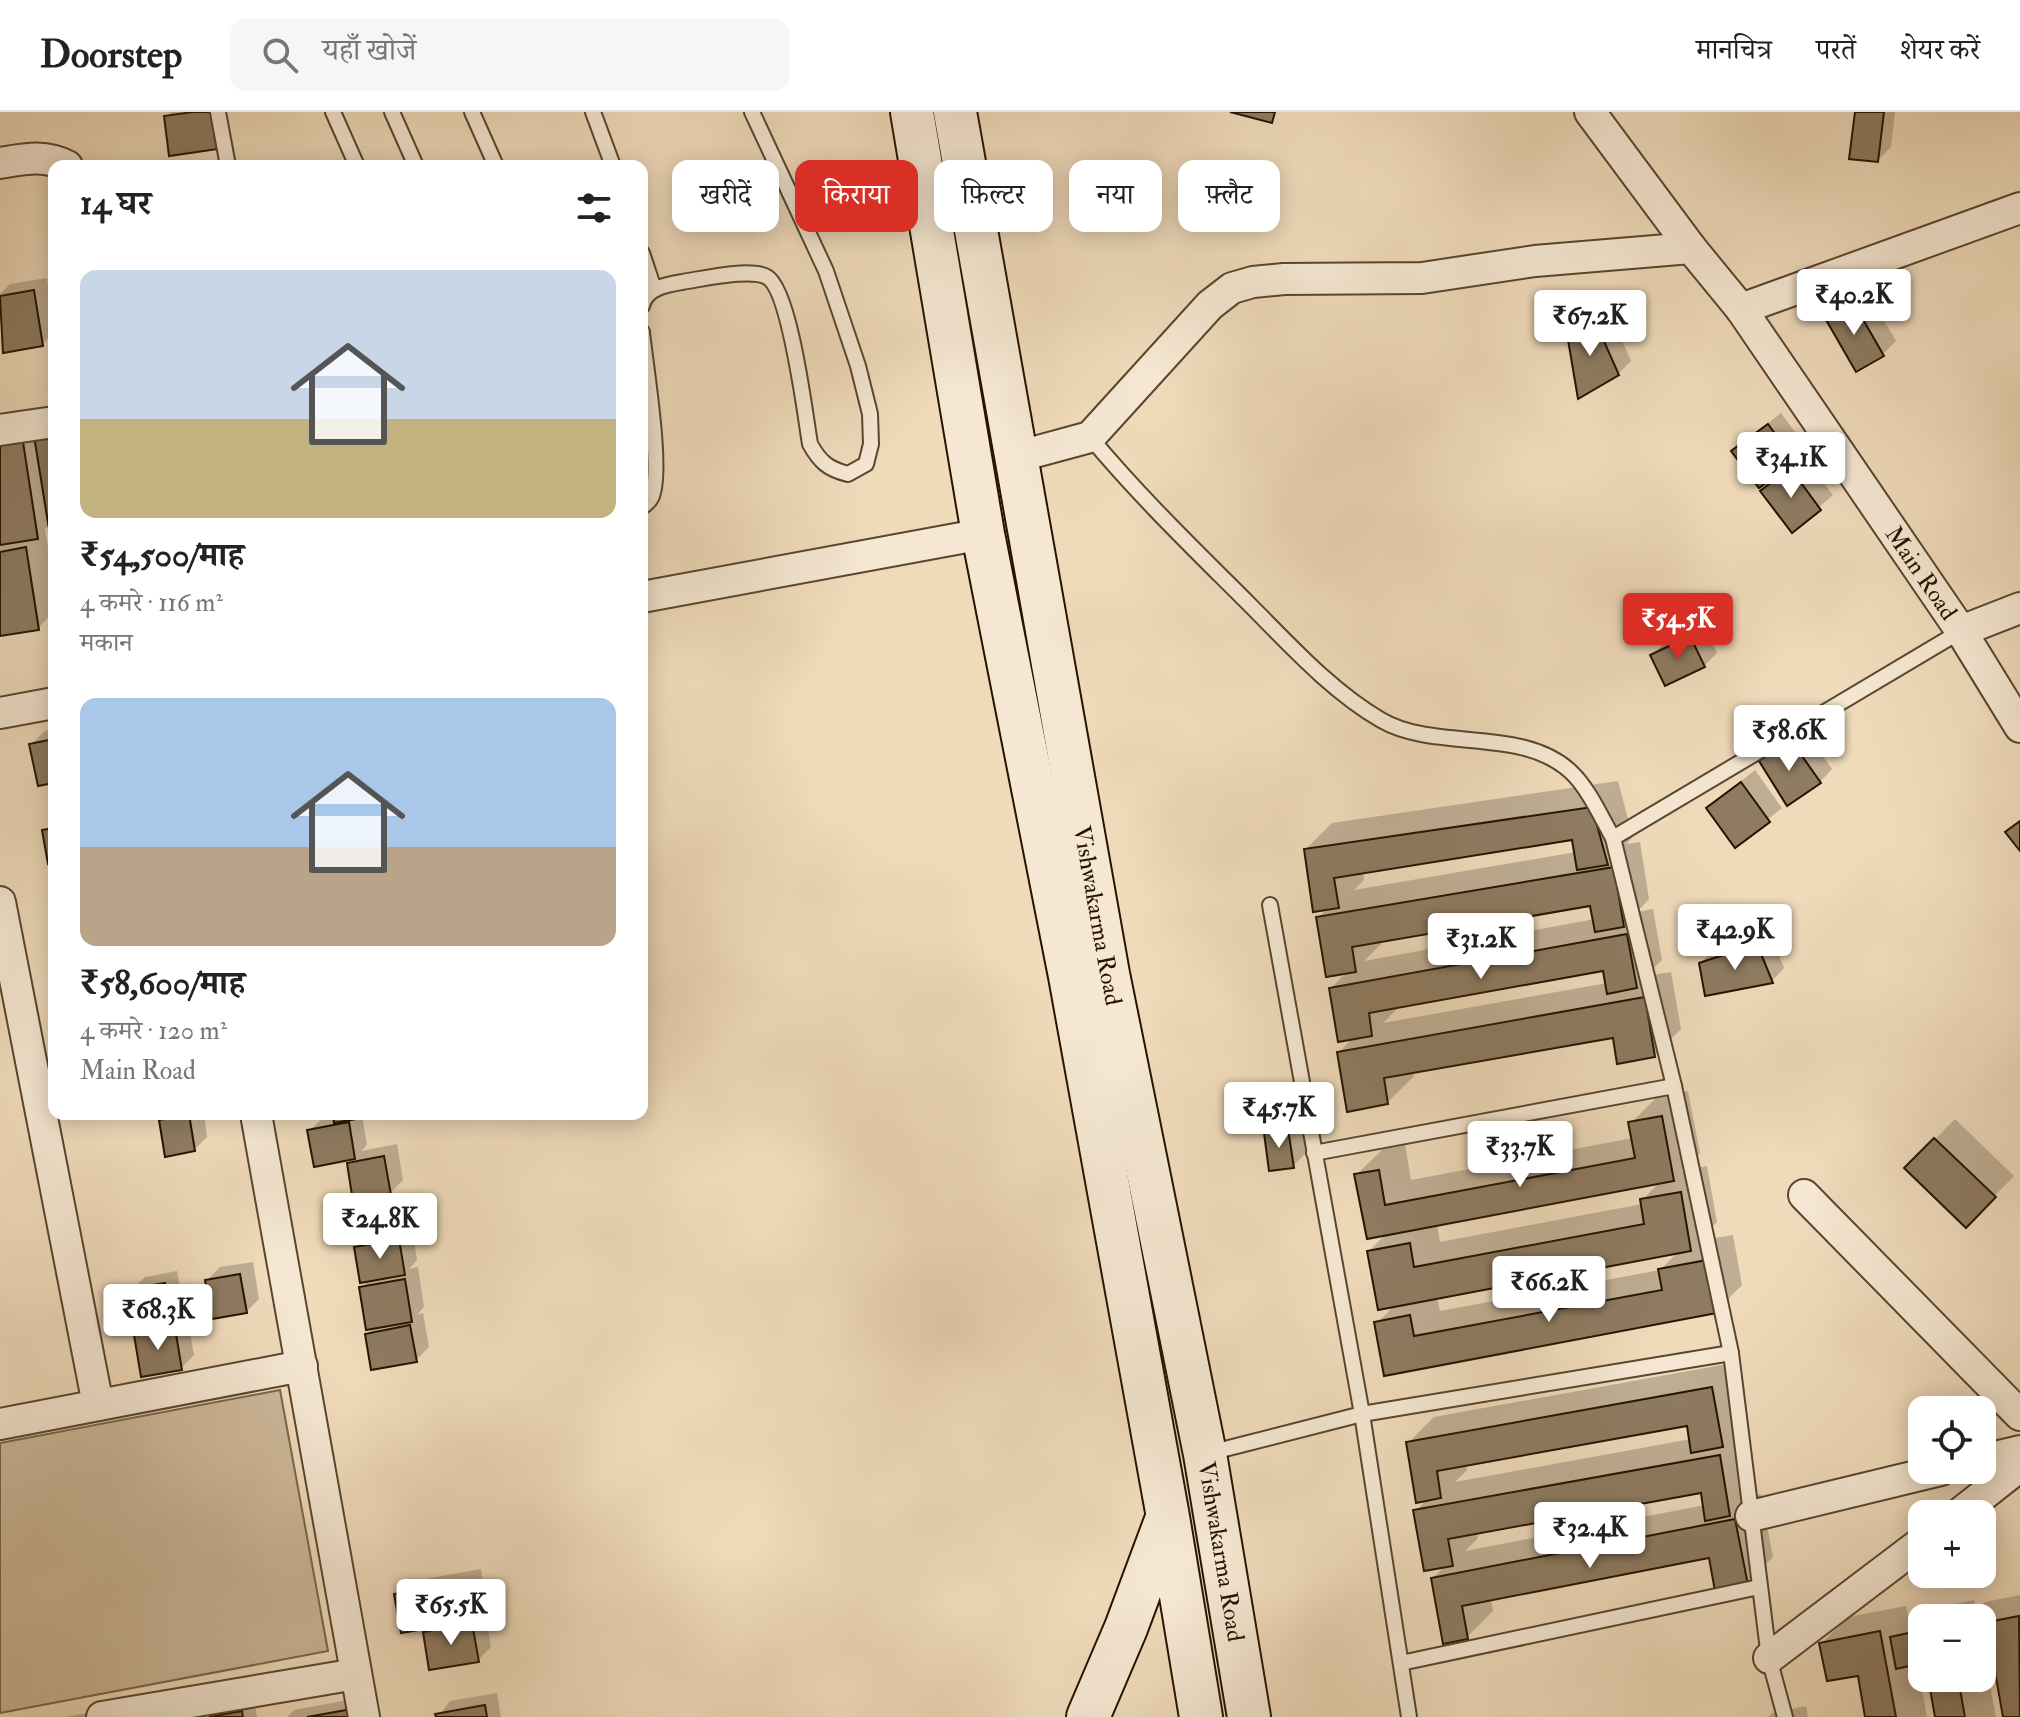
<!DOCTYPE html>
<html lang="hi">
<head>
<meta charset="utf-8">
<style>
	:root { --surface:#fff; --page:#f6f6f6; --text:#222; --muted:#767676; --line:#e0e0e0; --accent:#d93025 }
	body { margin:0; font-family:"IM FELL Double Pica","Noto Serif Devanagari",serif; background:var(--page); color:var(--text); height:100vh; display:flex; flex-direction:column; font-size:30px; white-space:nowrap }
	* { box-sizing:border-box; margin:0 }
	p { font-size:26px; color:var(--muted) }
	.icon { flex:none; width:44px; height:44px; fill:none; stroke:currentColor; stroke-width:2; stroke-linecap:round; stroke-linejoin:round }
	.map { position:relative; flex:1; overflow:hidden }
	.panel { position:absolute; left:48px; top:48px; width:600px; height:960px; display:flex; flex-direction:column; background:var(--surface); border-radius:16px; box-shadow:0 4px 20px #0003 }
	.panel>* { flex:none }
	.guide { position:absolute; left:672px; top:48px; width:760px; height:72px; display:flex; gap:16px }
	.fabs { position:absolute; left:1908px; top:1284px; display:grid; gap:16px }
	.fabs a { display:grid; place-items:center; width:88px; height:88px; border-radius:16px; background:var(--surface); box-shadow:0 4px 20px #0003; font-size:40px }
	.price { position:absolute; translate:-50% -68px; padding:0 18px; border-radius:8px; background:#fff; color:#222; font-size:26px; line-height:52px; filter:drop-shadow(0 2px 4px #0008) }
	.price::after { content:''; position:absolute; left:50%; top:48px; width:24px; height:18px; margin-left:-12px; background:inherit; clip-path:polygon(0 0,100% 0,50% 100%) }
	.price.active { background:var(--accent); color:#fff }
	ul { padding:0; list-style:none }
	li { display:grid; align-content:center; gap:16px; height:424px; padding:0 32px }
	li span { display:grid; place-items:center; height:248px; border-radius:16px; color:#555 }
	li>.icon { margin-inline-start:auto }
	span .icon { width:144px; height:144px; fill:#fffc; stroke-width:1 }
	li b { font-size:34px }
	h2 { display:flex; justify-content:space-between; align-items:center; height:96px; padding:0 32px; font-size:34px }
	.chip { padding:0 28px; border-radius:16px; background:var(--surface); box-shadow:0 4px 20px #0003; font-size:28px; line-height:72px }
	.chip.active { background:var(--accent); color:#fff }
	header { display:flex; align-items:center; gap:48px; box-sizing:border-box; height:112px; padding:0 40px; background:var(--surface); border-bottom:2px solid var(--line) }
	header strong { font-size:38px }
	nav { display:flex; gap:44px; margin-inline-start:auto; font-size:28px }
	.search { width:560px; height:72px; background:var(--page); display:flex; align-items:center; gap:20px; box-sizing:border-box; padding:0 28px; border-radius:16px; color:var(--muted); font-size:30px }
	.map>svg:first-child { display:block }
	.green { fill:#cdb89a; stroke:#79664d; stroke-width:2 }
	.shadow { fill:#0003; fill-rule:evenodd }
	.building { fill:#8e7b61; stroke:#251400; stroke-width:2 }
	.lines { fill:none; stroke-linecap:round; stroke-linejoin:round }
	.lane-casing { stroke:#58462e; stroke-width:18 }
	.street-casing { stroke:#58462e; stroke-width:34 }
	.secondary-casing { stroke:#251400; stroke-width:46 }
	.lane { stroke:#f5e7d2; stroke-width:14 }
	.street { stroke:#f5e7d2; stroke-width:30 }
	.secondary { stroke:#f5e7d2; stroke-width:42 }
	.labels { text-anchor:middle; stroke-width:6; stroke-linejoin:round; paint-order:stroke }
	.street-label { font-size:24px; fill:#251400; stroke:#f5e7d2 }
</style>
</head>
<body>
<header>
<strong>Doorstep</strong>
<div class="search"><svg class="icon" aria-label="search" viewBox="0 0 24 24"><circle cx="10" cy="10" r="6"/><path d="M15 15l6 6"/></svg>यहाँ खोजें</div>
<nav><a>मानचित्र</a><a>परतें</a><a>शेयर करें</a></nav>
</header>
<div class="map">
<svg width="2020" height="1605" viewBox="0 0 2020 1605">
	<rect width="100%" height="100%" fill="#efdaba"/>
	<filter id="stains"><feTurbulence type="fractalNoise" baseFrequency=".0025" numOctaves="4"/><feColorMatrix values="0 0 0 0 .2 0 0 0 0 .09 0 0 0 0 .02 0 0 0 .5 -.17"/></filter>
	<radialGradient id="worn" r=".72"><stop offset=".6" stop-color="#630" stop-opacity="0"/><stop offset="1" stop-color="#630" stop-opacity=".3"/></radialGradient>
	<polygon class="green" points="280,1278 328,1539 0,1601 0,1331"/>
	<g class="shadow">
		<polygon points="171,0 227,0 230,22 218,35 166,5"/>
		<polygon points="1857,0 1895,0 1891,35 1878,48"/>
		<polygon points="47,166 54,221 42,232 5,239 0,208 0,182 10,172"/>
		<polygon points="1866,178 1896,229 1883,242 1857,257 1827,207 1840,194"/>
		<polygon points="1608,197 1631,249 1618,262 1568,217 1581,204"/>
		<polygon points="1781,301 1806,335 1789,353 1790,355 1803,345 1833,383 1792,418 1762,379 1782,359 1734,339"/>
		<polygon points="54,308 54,415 50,412 45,417 54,472 54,500 38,516 0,522 0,318"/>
		<polygon points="1703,512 1717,541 1704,554 1653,543 1665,530"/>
		<polygon points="1803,616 1832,657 1820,670 1762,649"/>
		<polygon points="54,617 54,669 32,632 45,619"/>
		<polygon points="1755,658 1782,696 1736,733 1708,696"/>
		<path d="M 1618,669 L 1633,725 L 1626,732 L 1640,730 L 1649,787 L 1637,800 L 1653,797 L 1662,848 L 1646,864 L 1671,860 L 1681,917 L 1654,944 L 1615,924 L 1413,959 L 1414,964 L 1387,991 L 1339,940 L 1354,925 L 1331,876 L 1348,859 L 1318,806 L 1329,795 L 1306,737 L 1332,711 ZM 1574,726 L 1576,740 L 1354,778 L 1364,768 L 1363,759 ZM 1592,792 L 1595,807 L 1364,849 L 1381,832 L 1380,828 ZM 1605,857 L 1607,871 L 1383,911 L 1398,896 Z"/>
		<polygon points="1770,821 1784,856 1772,869 1701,851 1714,838"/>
		<path d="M 1688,979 L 1700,1041 L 1681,1059 L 1707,1054 L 1717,1110 L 1698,1129 L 1733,1123 L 1742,1173 L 1716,1199 L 1385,1261 L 1377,1211 L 1395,1193 L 1369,1139 L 1387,1121 L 1356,1063 L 1383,1037 L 1405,1032 L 1411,1068 L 1633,1026 L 1631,1011 L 1657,985 ZM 1660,1070 L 1642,1088 L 1642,1092 L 1440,1130 L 1437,1112 ZM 1679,1139 L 1660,1158 L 1440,1199 L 1437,1184 Z"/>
		<polygon points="167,1002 204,1002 207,1025 194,1038 161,1008"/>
		<polygon points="335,1002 373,1002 362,1004 367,1033 361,1039 397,1032 403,1068 390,1081 349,1051 355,1045 315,1052 310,1018 323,1006"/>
		<polygon points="1301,1005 1306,1041 1293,1054 1266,1022 1279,1009"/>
		<polygon points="1955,1007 2014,1064 1966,1113 1907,1056"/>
		<polygon points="412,1115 417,1148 409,1157 418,1155 424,1195 417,1203 423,1201 429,1235 416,1248 367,1222 375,1215 361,1176 370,1167 356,1136 369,1123"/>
		<polygon points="253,1150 259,1187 246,1200 207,1168 220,1155"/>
		<polygon points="177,1159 184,1197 174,1206 187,1204 194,1243 181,1256 136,1224 146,1214 132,1177 145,1165"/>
		<path d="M 1738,1250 L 1748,1307 L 1735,1319 L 1745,1317 L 1756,1376 L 1747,1384 L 1761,1382 L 1773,1445 L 1747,1471 L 1710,1444 L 1491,1486 L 1493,1499 L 1467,1525 L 1433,1466 L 1446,1453 L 1416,1399 L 1427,1387 L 1408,1331 L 1434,1305 ZM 1689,1311 L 1691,1327 L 1455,1370 L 1467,1358 L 1466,1352 ZM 1702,1379 L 1705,1393 L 1465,1439 L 1478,1426 L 1477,1420 Z"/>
		<polygon points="481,1457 487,1493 480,1500 485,1499 491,1535 478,1548 425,1520 432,1514 396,1482 409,1470"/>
		<polygon points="2020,1483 2020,1605 2006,1605 1993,1535 1983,1537 1996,1605 1937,1605 1930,1566 1982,1566 1982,1506 1922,1506 1922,1549 1917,1550 1927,1605 1867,1605 1859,1561 1822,1531 1848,1505 1906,1494 1909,1509 1919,1499 1974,1488 1976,1499 1985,1490"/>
		<polygon points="497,1581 501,1605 438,1605 450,1589"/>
		<polygon points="364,1585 368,1605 287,1605 294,1598"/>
		<polygon points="254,1587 257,1605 184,1605"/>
		<polygon points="1806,1594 1808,1605 1768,1605 1772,1601"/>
		<polygon points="98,1599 99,1605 65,1605"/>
	</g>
	<g class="building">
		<polygon points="193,0 213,0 218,37 169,44 164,4"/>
		<polygon points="1230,0 1275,0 1272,11"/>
		<polygon points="1855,0 1884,0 1878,50 1849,47"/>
		<polygon points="34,178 43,234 3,241 0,184"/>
		<polygon points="1853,190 1884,244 1856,260 1825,206"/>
		<polygon points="1595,209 1619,263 1578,287 1566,216"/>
		<polygon points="1768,312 1795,349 1759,376 1731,339"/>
		<polygon points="54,321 54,417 49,417 34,324"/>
		<polygon points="23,330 38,427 0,433 0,333"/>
		<polygon points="1790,356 1821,398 1792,421 1760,379"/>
		<polygon points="26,435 39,518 0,524 0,440"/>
		<polygon points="1690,524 1705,555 1665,574 1650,543"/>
		<polygon points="54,627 54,671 38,674 29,632"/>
		<polygon points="1790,627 1821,671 1787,694 1759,649"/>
		<polygon points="1741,670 1770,710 1735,736 1706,696"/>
		<polygon points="1592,695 1608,753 1577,758 1572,728 1334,766 1339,796 1313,800 1304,737"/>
		<polygon points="2020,709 2020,739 2005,720"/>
		<polygon points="54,716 54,751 48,752 42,718"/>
		<polygon points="1614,755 1624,815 1595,820 1590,794 1352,835 1356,860 1326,865 1316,805"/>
		<polygon points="1627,822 1637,876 1607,882 1603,859 1369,901 1372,924 1338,930 1329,876"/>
		<polygon points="1757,832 1773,871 1705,884 1699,851"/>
		<polygon points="1645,885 1655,945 1617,952 1613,926 1384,966 1388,992 1347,1000 1337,940"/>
		<polygon points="189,1002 195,1039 165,1045 159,1008"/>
		<polygon points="333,1002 384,1002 334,1011"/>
		<polygon points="1662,1004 1674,1069 1367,1127 1354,1062 1379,1058 1385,1093 1635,1046 1628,1010"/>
		<polygon points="349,1010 355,1047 314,1055 307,1018"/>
		<polygon points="1288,1017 1294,1056 1269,1059 1264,1021"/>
		<polygon points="1934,1026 1996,1085 1966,1116 1904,1056"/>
		<polygon points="384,1044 391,1083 353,1090 347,1051"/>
		<polygon points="1681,1080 1691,1139 1378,1198 1367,1139 1410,1131 1414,1155 1644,1112 1640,1087"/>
		<polygon points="399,1127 405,1163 360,1171 354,1135"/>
		<polygon points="1707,1148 1717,1201 1384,1264 1374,1210 1410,1203 1414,1224 1662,1178 1658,1157"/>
		<polygon points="240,1162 247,1201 212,1207 205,1168"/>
		<polygon points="405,1167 412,1210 366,1218 359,1175"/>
		<polygon points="165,1171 172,1212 137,1217 130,1177"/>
		<polygon points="410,1213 417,1250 371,1258 365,1222"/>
		<polygon points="175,1216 182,1258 141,1265 134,1223"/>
		<polygon points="1712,1275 1723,1335 1691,1341 1687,1314 1437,1359 1441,1386 1416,1391 1406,1330"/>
		<polygon points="1720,1343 1730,1404 1705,1409 1701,1381 1448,1427 1453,1454 1424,1459 1413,1398"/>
		<polygon points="1735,1407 1748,1473 1715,1479 1709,1446 1462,1494 1468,1527 1443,1532 1431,1466"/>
		<polygon points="468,1469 475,1508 401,1521 394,1482"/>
		<polygon points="2019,1504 2020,1605 2003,1605 1991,1537 1982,1539 1982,1511"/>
		<polygon points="472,1511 479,1550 429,1558 423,1520"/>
		<polygon points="1922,1518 1922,1551 1896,1557 1890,1525"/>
		<polygon points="1880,1519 1896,1605 1865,1605 1858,1564 1827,1569 1819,1531"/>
		<polygon points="1928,1566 1958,1566 1965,1605 1935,1605"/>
		<polygon points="485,1593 487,1605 436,1605 435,1602"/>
		<polygon points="352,1597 353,1605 307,1605"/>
		<polygon points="242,1599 243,1605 209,1605"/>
	</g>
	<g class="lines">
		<defs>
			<g id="lane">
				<polyline points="218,0 228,54"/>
				<polyline points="333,0 357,54"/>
				<polyline points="392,0 416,54"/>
				<polyline points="472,0 496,54"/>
				<polyline points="593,0 613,54"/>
				<polyline points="642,141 654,177"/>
				<path d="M 642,194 C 646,174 671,172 688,169 C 706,166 751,156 767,165 C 790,178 805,302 810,332 C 820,350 828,357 848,362 L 866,352 L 871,332 L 870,302 L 858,254 L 826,159 L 752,0"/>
				<path d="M 642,220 C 645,252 664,362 651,386 C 649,390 646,392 642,395"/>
				<path d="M 1090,325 C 1139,384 1194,437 1249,492 C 1289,532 1331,579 1381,608 C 1436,640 1522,614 1571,660 C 1589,677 1601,705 1613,726"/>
				<polyline points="1270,793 1362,1302 1409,1605"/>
				<polyline points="1314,1041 1674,974"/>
				<polyline points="1209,1341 1362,1302 1731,1241"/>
				<polyline points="1401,1551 1759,1475"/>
				<polyline points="1785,1605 1769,1546 1731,1241 1674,974 1613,726 1961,519"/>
			</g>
			<g id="street">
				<path id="s1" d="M 1590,0 L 1691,136 L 1741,197 L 1961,519 L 2020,615"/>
				<path d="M 0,51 C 24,47 45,42 67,54"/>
				<polyline points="1741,197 2020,96"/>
				<polyline points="0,318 54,310"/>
				<polyline points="1016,345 1090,325 1210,193 1232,176 1253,170 1284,167 1422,166 1535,149 1691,136"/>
				<polyline points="642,485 983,422"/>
				<polyline points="1961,519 2020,496"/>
				<polyline points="0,601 54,591"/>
				<polyline points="0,790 98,1293"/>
				<polyline points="256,1002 364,1605"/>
				<polyline points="1804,1083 2020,1303"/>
				<polyline points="0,1312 302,1254"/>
				<polyline points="1982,1348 2020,1339"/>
				<polyline points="1959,1402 2020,1354"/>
				<polyline points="1751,1404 1941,1358"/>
				<polyline points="1769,1546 1922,1430"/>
				<polyline points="102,1605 356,1562"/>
			</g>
			<g id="secondary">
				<polyline points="912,0 983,422 1070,864 1168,1405 1201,1605"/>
				<path id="s2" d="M 955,0 L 1108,862 L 1205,1342 L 1249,1605"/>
				<polyline points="1088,1605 1126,1516 1167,1406"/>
			</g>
		</defs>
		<use href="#lane" class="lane-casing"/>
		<use href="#street" class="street-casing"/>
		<use href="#secondary" class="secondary-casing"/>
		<use href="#lane" class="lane"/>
		<use href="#street" class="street"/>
		<use href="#secondary" class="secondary"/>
	</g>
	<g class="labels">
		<g class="street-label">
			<text dy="8" stroke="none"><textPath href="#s1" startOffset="568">Main Road</textPath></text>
			<text dy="8" stroke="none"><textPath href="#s2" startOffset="816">Vishwakarma Road</textPath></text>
			<text dy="8" stroke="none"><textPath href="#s2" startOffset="1464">Vishwakarma Road</textPath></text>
		</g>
	</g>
	<rect width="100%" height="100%" filter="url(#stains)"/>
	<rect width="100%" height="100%" fill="url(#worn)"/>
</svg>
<div class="fabs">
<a><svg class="icon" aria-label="locate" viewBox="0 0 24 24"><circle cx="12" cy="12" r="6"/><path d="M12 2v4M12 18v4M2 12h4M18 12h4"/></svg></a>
<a>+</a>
<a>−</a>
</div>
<b class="price" style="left:1854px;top:225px">₹40.2K</b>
<b class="price" style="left:1590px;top:246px">₹67.2K</b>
<b class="price" style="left:1791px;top:388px">₹34.1K</b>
<b class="price active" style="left:1678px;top:549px">₹54.5K</b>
<b class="price" style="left:1789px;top:661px">₹58.6K</b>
<b class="price" style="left:1735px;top:860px">₹42.9K</b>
<b class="price" style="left:1481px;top:869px">₹31.2K</b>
<b class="price" style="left:1279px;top:1038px">₹45.7K</b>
<b class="price" style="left:1520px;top:1077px">₹33.7K</b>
<b class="price" style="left:380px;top:1149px">₹24.8K</b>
<b class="price" style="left:1549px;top:1212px">₹66.2K</b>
<b class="price" style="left:158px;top:1240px">₹68.3K</b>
<b class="price" style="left:1590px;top:1458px">₹32.4K</b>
<b class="price" style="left:451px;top:1535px">₹65.5K</b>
<div class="guide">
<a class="chip">खरीदें</a>
<a class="chip active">किराया</a>
<a class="chip">फ़िल्टर</a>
<a class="chip">नया</a>
<a class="chip">फ़्लैट</a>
</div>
<section class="panel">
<h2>14 घर<svg class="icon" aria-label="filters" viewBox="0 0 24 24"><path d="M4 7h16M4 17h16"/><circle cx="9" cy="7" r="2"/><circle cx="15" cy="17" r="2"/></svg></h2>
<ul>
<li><span style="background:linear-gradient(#c9d6e8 60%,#c2b280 0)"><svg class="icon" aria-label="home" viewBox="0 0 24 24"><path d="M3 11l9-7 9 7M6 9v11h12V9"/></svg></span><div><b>₹54,500/माह</b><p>4 कमरे · 116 m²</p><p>मकान</p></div></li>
<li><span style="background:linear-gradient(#a9c7e8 60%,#b9a48a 0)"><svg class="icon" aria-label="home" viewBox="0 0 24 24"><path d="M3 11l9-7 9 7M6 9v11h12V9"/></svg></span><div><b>₹58,600/माह</b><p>4 कमरे · 120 m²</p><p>Main Road</p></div></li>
</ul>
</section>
</div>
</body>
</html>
